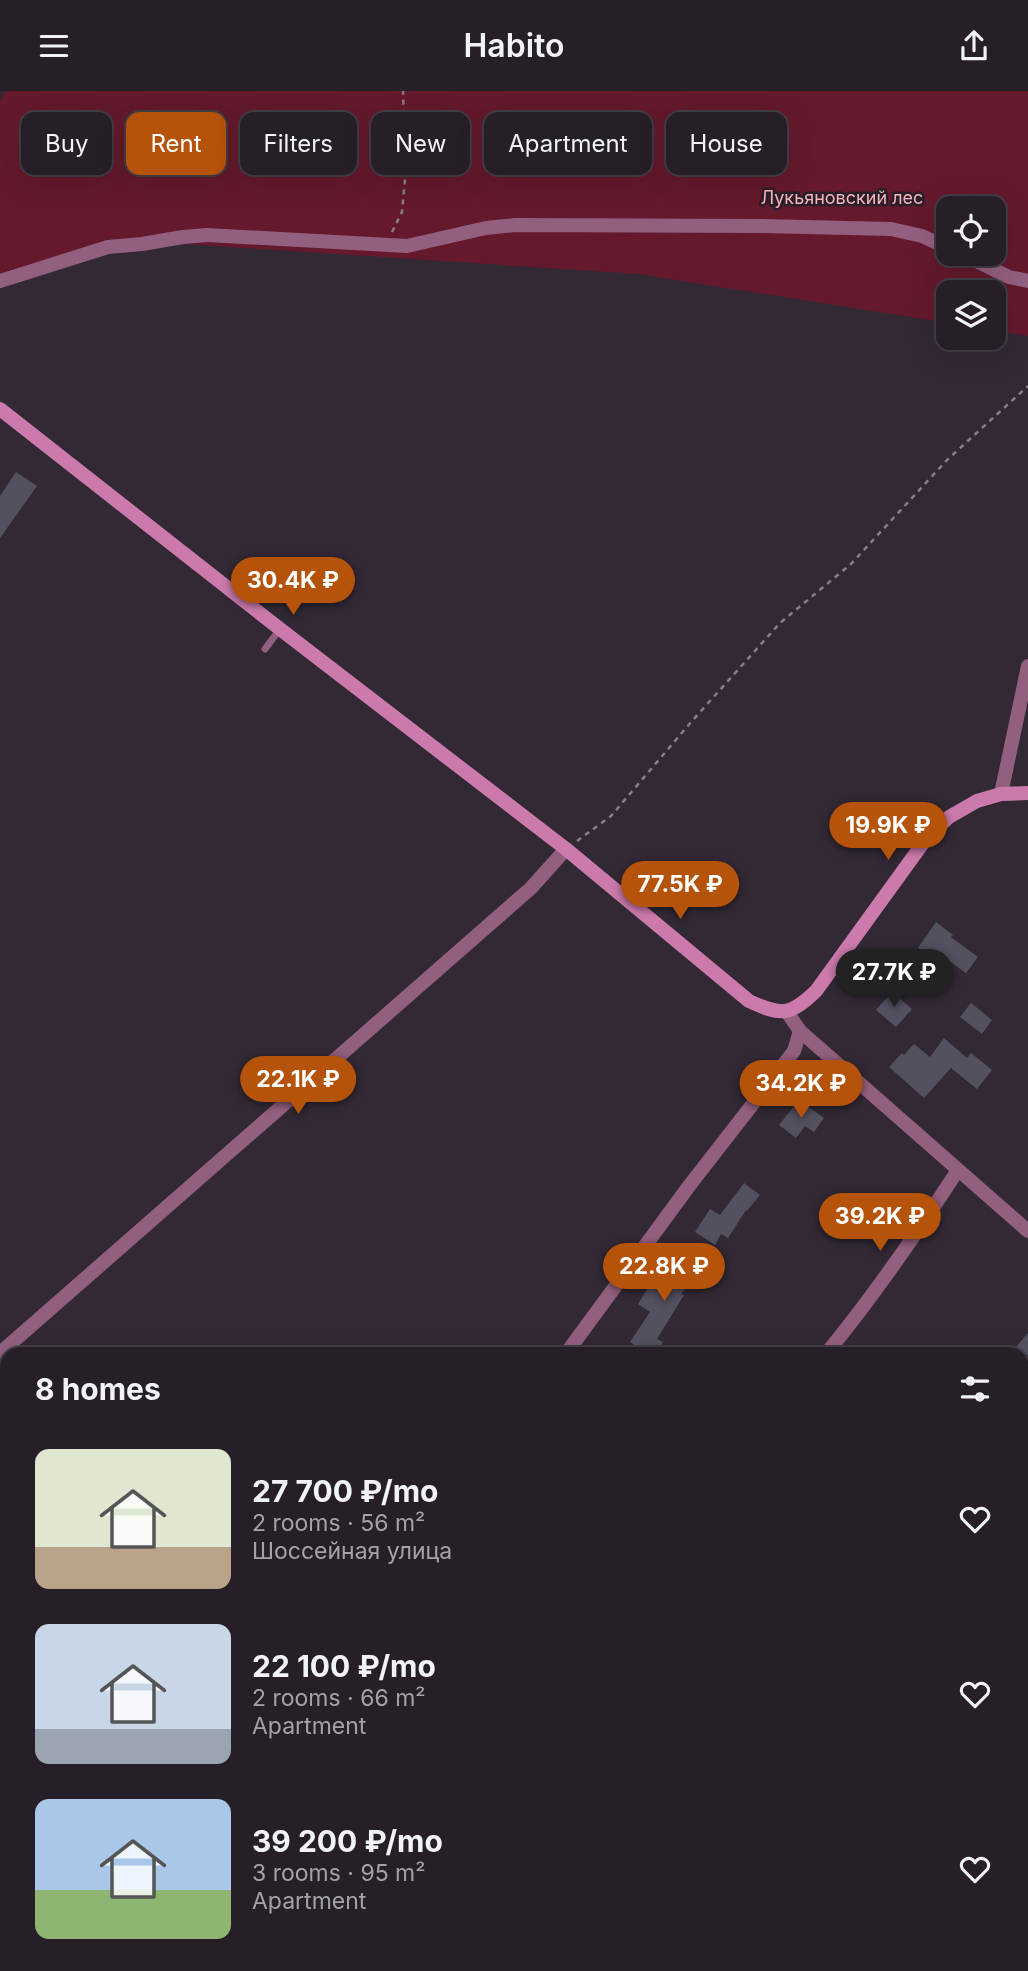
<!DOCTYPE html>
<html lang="en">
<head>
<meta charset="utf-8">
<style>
	:root { --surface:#261f28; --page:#2e2730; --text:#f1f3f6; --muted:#a4a2a8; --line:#423d45; --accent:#b45309 }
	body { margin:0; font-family:Inter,sans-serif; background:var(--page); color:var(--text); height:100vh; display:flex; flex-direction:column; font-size:26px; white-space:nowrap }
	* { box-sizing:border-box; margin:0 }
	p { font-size:23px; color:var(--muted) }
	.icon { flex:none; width:38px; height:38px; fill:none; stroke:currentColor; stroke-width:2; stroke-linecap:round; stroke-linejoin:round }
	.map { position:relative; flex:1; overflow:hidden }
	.drawer { position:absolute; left:0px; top:1256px; width:1029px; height:625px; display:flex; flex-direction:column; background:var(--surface); border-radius:21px 21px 0 0; box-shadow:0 7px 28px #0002,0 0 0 2px var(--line) }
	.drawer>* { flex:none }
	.banner { position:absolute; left:21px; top:21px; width:987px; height:63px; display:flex; gap:14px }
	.controls { position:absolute; left:936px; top:105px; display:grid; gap:14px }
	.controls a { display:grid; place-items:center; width:70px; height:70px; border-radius:14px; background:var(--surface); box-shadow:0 7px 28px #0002,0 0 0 2px var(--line); font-size:35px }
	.price { position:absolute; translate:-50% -60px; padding:0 16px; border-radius:24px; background:var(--accent); color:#fff; font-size:23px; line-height:46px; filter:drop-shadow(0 2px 4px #0008) }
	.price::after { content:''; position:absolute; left:50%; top:42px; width:21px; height:16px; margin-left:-10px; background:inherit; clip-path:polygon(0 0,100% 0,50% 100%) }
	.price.active { background:#222; color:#fff }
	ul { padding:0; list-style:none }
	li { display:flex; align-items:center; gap:21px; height:175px; padding:0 35px }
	li span { display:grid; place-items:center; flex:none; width:196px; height:140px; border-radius:14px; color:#555 }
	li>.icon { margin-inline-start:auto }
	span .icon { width:84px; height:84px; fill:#fffc; stroke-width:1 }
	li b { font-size:30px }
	h2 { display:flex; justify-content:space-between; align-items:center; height:84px; padding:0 35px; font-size:30px }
	.chip { padding:0 24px; border-radius:14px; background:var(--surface); box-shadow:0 7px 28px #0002,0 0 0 2px var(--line); font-size:24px; line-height:63px }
	.chip.active { background:var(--accent); color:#fff }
	header { display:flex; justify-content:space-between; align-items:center; height:91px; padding:0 35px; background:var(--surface); font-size:32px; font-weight:600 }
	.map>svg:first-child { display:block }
	.green { fill:#64192d; fill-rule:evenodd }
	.building { fill:#535160 }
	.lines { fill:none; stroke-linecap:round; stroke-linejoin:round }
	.path { stroke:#867f89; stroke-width:2.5; stroke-dasharray:5 5; stroke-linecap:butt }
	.lane { stroke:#935f7e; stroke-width:7 }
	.street { stroke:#935f7e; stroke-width:14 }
	.secondary { stroke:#cc7aab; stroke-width:14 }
	.labels { text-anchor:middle; stroke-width:5; stroke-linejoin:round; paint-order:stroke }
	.park-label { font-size:18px; fill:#fbb2bd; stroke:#281f2b }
</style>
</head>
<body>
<header><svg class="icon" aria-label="menu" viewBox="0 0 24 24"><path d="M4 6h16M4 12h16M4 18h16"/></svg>Habito<svg class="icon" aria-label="share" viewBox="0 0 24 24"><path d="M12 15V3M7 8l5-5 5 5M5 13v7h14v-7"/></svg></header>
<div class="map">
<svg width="1028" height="1880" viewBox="0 0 1028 1880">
	<rect width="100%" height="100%" fill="#322935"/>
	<g class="green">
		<path d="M 5,0 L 1028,0 L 1028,245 L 994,239 L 994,201 L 948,201 L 948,232 L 638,183 L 109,148 L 0,185 L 0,11 ZM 948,117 L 994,117 L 994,163 L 948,163 Z"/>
		<polygon points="7,1281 7,1371 4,1390 7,1399 7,1474 0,1465 0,1287"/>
		<polygon points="36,1874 308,1874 307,1880 31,1880"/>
		<polygon points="372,1874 510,1874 508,1880 376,1880"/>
	</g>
	<g class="building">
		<polygon points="16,381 37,395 0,447 0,405"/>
		<polygon points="936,831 953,844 951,846 978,866 966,882 939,863 935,869 918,857"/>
		<polygon points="892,901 912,918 896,936 876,919"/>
		<polygon points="971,912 992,929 982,943 960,926"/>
		<polygon points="944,947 967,967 971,962 992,979 977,998 951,977 924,1007 889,976 902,962 904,964 914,953 930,966"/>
		<polygon points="799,1009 824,1027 814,1041 805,1035 796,1047 779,1034"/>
		<polygon points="744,1092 760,1104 747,1120 746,1119 728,1147 721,1143 715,1154 695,1141 710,1118 720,1124"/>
		<polygon points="682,1160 702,1175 681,1203 684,1204 657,1248 663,1251 655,1264 649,1264 630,1251 650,1221 638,1213 649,1195 656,1199"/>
		<polygon points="1028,1242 1028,1264 1009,1264"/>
	</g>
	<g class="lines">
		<g class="path">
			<polyline points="392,141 402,121 406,78 403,0"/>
			<polyline points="577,750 611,725 692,630 780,532 851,473 947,369 1028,295"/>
		</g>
		<polyline class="lane" points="265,558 280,538"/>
		<g class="street">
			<polyline points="962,163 1009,186 1028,190"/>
			<polyline points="0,190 108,156 142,153 183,146 207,144 407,155 486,137 515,134 759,135 891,138 922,145 948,157"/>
			<polyline points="1001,703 1028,575"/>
			<polyline points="787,921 800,940 1028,1140"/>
			<polyline points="0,1262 531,797 566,758"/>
			<polyline points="565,1264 689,1095 794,960 800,940"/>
			<path d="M 825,1264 C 874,1205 917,1142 958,1079"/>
			<polyline points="1022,1347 1028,1340"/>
			<polyline points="1022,1659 1028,1651"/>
			<polyline points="1022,1717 1028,1710"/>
			<polyline points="866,1880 871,1874"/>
			<polyline points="891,1880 896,1874"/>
			<polyline points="992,1880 997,1874"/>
		</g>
		<path class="secondary" d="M 0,318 L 280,538 L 566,758 L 749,910 C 781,925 790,925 816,900 L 926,748 L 949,726 L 977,710 L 1001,703 L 1028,702"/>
	</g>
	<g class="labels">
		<g class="park-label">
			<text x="842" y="113">Лукьяновский лес</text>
		</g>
	</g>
</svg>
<div class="controls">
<a><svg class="icon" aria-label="locate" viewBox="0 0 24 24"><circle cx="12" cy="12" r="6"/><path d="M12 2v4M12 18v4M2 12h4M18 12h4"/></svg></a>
<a><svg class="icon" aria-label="layers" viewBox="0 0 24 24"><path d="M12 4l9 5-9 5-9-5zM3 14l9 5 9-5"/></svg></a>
</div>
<b class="price" style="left:293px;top:526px">30.4K ₽</b>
<b class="price" style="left:888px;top:771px">19.9K ₽</b>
<b class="price" style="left:680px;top:830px">77.5K ₽</b>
<b class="price active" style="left:894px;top:918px">27.7K ₽</b>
<b class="price" style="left:298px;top:1025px">22.1K ₽</b>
<b class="price" style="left:801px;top:1029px">34.2K ₽</b>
<b class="price" style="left:880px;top:1162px">39.2K ₽</b>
<b class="price" style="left:664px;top:1212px">22.8K ₽</b>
<div class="banner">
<a class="chip">Buy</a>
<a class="chip active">Rent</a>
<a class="chip">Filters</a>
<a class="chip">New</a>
<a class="chip">Apartment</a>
<a class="chip">House</a>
</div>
<section class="drawer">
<h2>8 homes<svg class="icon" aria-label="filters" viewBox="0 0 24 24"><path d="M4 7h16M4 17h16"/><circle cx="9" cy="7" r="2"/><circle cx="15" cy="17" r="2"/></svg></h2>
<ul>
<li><span style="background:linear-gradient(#dfe7d0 70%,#b9a48a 0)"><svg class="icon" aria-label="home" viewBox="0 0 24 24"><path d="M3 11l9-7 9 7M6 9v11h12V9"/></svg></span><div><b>27 700 ₽/mo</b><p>2 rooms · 56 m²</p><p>Шоссейная улица</p></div><svg class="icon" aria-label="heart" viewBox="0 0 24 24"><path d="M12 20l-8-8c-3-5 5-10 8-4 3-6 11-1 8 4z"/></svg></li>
<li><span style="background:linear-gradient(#c9d6e8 75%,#9aa5b1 0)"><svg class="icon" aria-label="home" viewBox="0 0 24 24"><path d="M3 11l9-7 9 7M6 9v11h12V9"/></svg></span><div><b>22 100 ₽/mo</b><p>2 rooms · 66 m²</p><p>Apartment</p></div><svg class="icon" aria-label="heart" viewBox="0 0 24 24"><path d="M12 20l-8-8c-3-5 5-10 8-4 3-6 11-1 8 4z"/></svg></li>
<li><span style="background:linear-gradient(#a9c7e8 65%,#8fb573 0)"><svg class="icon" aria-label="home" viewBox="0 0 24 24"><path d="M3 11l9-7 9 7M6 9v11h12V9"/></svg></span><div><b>39 200 ₽/mo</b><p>3 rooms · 95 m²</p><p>Apartment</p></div><svg class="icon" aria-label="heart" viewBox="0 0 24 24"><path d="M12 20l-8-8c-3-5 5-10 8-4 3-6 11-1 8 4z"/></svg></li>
</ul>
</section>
</div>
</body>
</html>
